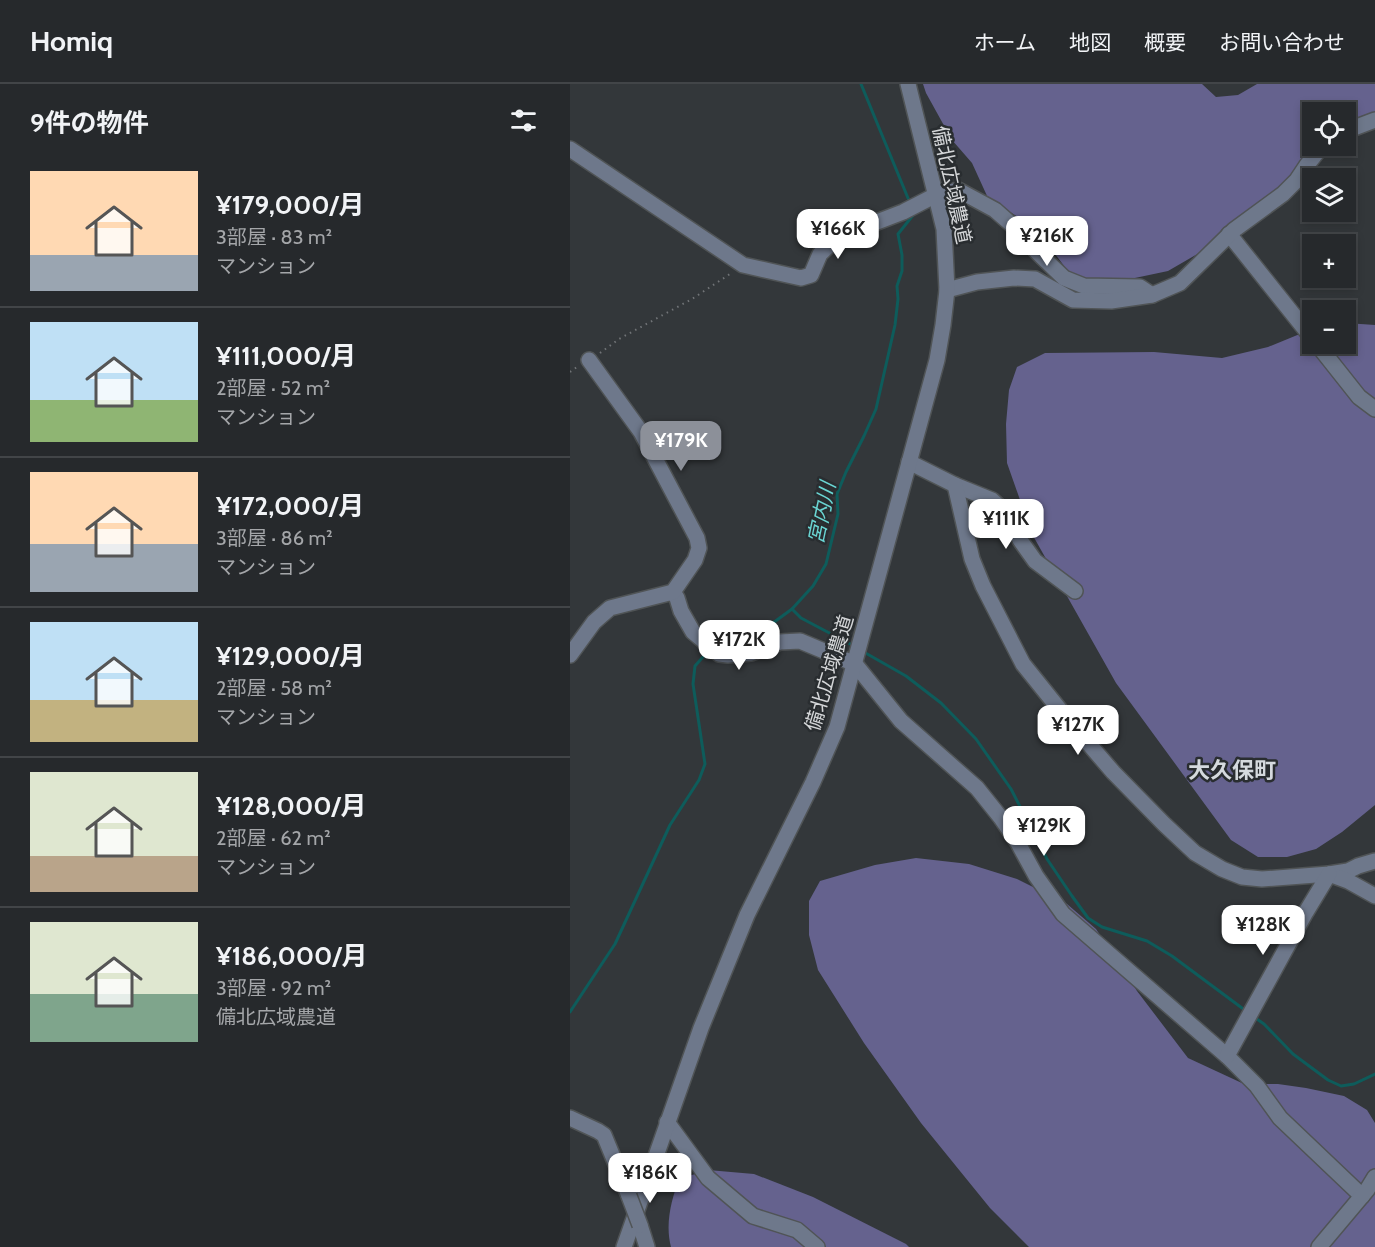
<!DOCTYPE html>
<html lang="ja">
<head>
<meta charset="utf-8">
<style>
	:root { --surface:#26292c; --page:#2e3134; --text:#f1f3f6; --muted:#a4a6a9; --line:#424548; --accent:#8c9099 }
	body { margin:0; font-family:Cabin,"Noto Sans JP",sans-serif; background:var(--page); color:var(--text); height:100vh; display:flex; flex-direction:column; font-size:22px; white-space:nowrap }
	* { box-sizing:border-box; margin:0 }
	p { font-size:20px; color:var(--muted) }
	.icon { flex:none; width:33px; height:33px; fill:none; stroke:currentColor; stroke-width:2; stroke-linecap:round; stroke-linejoin:round }
	.map { position:relative; flex:1; overflow:hidden }
	.panel { display:flex; flex-direction:column; background:var(--surface); width:570px }
	.panel>* { flex:none }
	.buttons { position:absolute; left:732px; top:18px; display:grid; gap:12px }
	.buttons a { display:grid; place-items:center; width:54px; height:54px; border-radius:0px; background:var(--surface); box-shadow:0 3px 9px #0003,0 0 0 2px var(--line); font-size:30px }
	.price { position:absolute; translate:-50% -51px; padding:0 14px; border-radius:12px; background:#fff; color:#222; font-size:20px; line-height:39px; filter:drop-shadow(0 2px 3px #0008) }
	.price::after { content:''; position:absolute; left:50%; top:36px; width:18px; height:14px; margin-left:-9px; background:inherit; clip-path:polygon(0 0,100% 0,50% 100%) }
	.price.selected { background:var(--accent); color:#fff }
	ul { padding:0; list-style:none }
	li { display:flex; align-items:center; gap:18px; height:150px; padding:0 30px }
	li+li { border-top:2px solid var(--line) }
	li span { display:grid; place-items:center; flex:none; width:168px; height:120px; border-radius:0px; color:#555 }
	li>.icon { margin-inline-start:auto }
	span .icon { width:72px; height:72px; fill:#fffc; stroke-width:1 }
	li b { font-size:26px }
	h2 { display:flex; justify-content:space-between; align-items:center; height:72px; padding:0 30px; font-size:26px }
	header { display:flex; align-items:center; gap:36px; box-sizing:border-box; height:84px; padding:0 30px; background:var(--surface); border-bottom:2px solid var(--line) }
	header strong { font-size:28px }
	nav { display:flex; gap:33px; margin-inline-start:auto; font-size:21px }
	main { display:flex; flex:1; min-height:0 }
	.map>svg:first-child { display:block }
	.forest { fill:#65628e }
	.lines { fill:none; stroke-linecap:round; stroke-linejoin:round }
	.stream { stroke:#0e5c5b; stroke-width:3 }
	.minor-casing { stroke:#505456; stroke-width:18 }
	.path { stroke:#717477; stroke-width:2; stroke-dasharray:1.5 4.5; stroke-linecap:butt }
	.minor { stroke:#6e788b; stroke-width:15 }
	.minor-bridge-casing { stroke:#505456; stroke-width:18; stroke-linecap:butt }
	.minor-bridge { stroke:#6e788b; stroke-width:15 }
	.labels { text-anchor:middle; stroke-width:5; stroke-linejoin:round; paint-order:stroke }
	.street-label { font-size:20px; fill:#d4d6d8; stroke:#292d30 }
	.water-label { font-size:21px; font-style:italic; fill:#6ad5d3; stroke:#292d30 }
	.quarter-label { font-size:22px; font-weight:bold; fill:#d5dade; stroke:#292d30 }
</style>
</head>
<body>
<header>
<strong>Homiq</strong>
<nav><a>ホーム</a><a>地図</a><a>概要</a><a>お問い合わせ</a></nav>
</header>
<main>
<section class="panel">
<h2>9件の物件<svg class="icon" aria-label="filters" viewBox="0 0 24 24"><path d="M4 7h16M4 17h16"/><circle cx="9" cy="7" r="2"/><circle cx="15" cy="17" r="2"/></svg></h2>
<ul>
<li><span style="background:linear-gradient(#ffd9b3 70%,#9aa5b1 0)"><svg class="icon" aria-label="home" viewBox="0 0 24 24"><path d="M3 11l9-7 9 7M6 9v11h12V9"/></svg></span><div><b>¥179,000/月</b><p>3部屋 · 83 m²</p><p>マンション</p></div></li>
<li><span style="background:linear-gradient(#bfe0f5 65%,#8fb573 0)"><svg class="icon" aria-label="home" viewBox="0 0 24 24"><path d="M3 11l9-7 9 7M6 9v11h12V9"/></svg></span><div><b>¥111,000/月</b><p>2部屋 · 52 m²</p><p>マンション</p></div></li>
<li><span style="background:linear-gradient(#ffd9b3 60%,#9aa5b1 0)"><svg class="icon" aria-label="home" viewBox="0 0 24 24"><path d="M3 11l9-7 9 7M6 9v11h12V9"/></svg></span><div><b>¥172,000/月</b><p>3部屋 · 86 m²</p><p>マンション</p></div></li>
<li><span style="background:linear-gradient(#bfe0f5 65%,#c2b280 0)"><svg class="icon" aria-label="home" viewBox="0 0 24 24"><path d="M3 11l9-7 9 7M6 9v11h12V9"/></svg></span><div><b>¥129,000/月</b><p>2部屋 · 58 m²</p><p>マンション</p></div></li>
<li><span style="background:linear-gradient(#dfe7d0 70%,#b9a48a 0)"><svg class="icon" aria-label="home" viewBox="0 0 24 24"><path d="M3 11l9-7 9 7M6 9v11h12V9"/></svg></span><div><b>¥128,000/月</b><p>2部屋 · 62 m²</p><p>マンション</p></div></li>
<li><span style="background:linear-gradient(#dfe7d0 60%,#7fa58c 0)"><svg class="icon" aria-label="home" viewBox="0 0 24 24"><path d="M3 11l9-7 9 7M6 9v11h12V9"/></svg></span><div><b>¥186,000/月</b><p>3部屋 · 92 m²</p><p>備北広域農道</p></div></li>
</ul>
</section>
<div class="map">
<svg width="805" height="1163" viewBox="0 0 805 1163">
	<rect width="100%" height="100%" fill="#33373a"/>
	<g class="forest">
		<polygon points="353,0 632,0 646,13 668,11 687,0 805,0 805,30 776,40 776,28 742,28 742,62 744,62 728,89 636,165 598,187 546,198 504,195 482,166 456,138 418,114 402,79 382,56 356,9"/>
		<polygon points="776,239 805,241 805,721 772,748 746,765 717,773 688,773 661,756 546,599 462,450 437,379 436,340 439,306 447,283 475,269 584,268 652,274 698,263 742,245 742,260 776,260"/>
		<polygon points="346,774 399,780 447,795 497,820 526,845 567,907 618,974 674,1000 708,1000 736,1004 774,1012 797,1026 805,1039 805,1163 459,1163 420,1124 351,1039 294,959 248,886 239,851 239,817 250,797 305,781"/>
		<path d="M 138,1086 L 184,1090 L 243,1113 L 336,1160 L 339,1163 L 101,1163 C 95,1140 101,1117 109,1095 Z"/>
	</g>
	<g class="lines">
		<g class="stream">
			<polyline points="291,0 340,119"/>
			<polyline points="222,525 231,534 284,562"/>
			<polyline points="147,561 152,558 196,544 222,525 243,502 256,480 268,430 267,410 276,388 294,352 306,325 325,241 328,215 327,202 332,187 332,171 328,150 344,130"/>
			<polyline points="292,567 336,592 371,619 406,655 441,705 477,775 502,812 518,834 532,843 577,857 602,872 676,927"/>
			<polyline points="0,928 45,860 100,741 129,696 135,680 123,600 125,582 139,566"/>
			<polyline points="684,933 694,940 723,970 758,996 771,1002 784,1000 805,990"/>
		</g>
		<defs>
			<g id="minor">
				<polyline points="776,47 805,36"/>
				<polyline points="0,65 173,181 231,194 241,191 250,170 268,153 333,128 366,111 388,106 425,126 449,147 466,167 494,194 514,202 570,203 582,211"/>
				<polyline points="659,150 742,254"/>
				<polyline points="377,206 407,198 444,194 465,195 503,216 541,217 582,211 610,199 664,146 713,110 727,96 737,81 752,62"/>
				<polyline points="747,260 789,313 805,325"/>
				<polyline points="339,378 385,401 422,416 441,433 450,456 465,477 505,507"/>
				<polyline points="385,401 402,475 413,502 453,580 494,631 543,688 594,740 625,769 652,785 672,793 692,795 759,790 778,787 788,782 805,777"/>
				<polyline points="103,508 107,514 111,527 123,548 149,570 158,571 181,569 210,558 230,557 285,580 331,637 407,704 431,734 448,759 466,792 493,830 657,972 687,1002 710,1034 792,1112"/>
				<polyline points="0,571 24,538 40,524 103,508 125,476 129,464 127,454 71,348 19,276"/>
				<polyline points="759,790 778,797 805,812"/>
				<polyline points="657,972 736,828 759,790"/>
				<polyline points="0,1034 28,1047 34,1051 59,1112"/>
				<polyline points="97,1038 138,1094 183,1132 227,1146 247,1163"/>
				<polyline points="70,1141 77,1163"/>
				<polyline points="54,1163 131,944 177,831 243,698 267,643 367,276 373,241 377,206 374,145 338,0"/>
				<polyline points="749,1163 797,1106 805,1093"/>
			</g>
		</defs>
		<use href="#minor" class="minor-casing"/>
		<g class="path">
			<polyline points="30,269 49,255 122,215 163,188"/>
			<polyline points="0,288 7,283"/>
		</g>
		<use href="#minor" class="minor"/>
		<defs>
			<polyline id="minor-bridge" points="59,1112 70,1141"/>
		</defs>
		<use href="#minor-bridge" class="minor-bridge-casing"/>
		<use href="#minor-bridge" class="minor-bridge"/>
	</g>
	<g class="labels">
		<g class="street-label">
			<text transform="translate(382 101) rotate(78)" y="7">備北広域農道</text>
			<text transform="translate(259 589) rotate(-73)" y="7">備北広域農道</text>
		</g>
		<g class="water-label">
			<text transform="translate(252 429) rotate(-78)" y="7">宮内川</text>
		</g>
		<g class="quarter-label">
			<text x="662" y="694">大久保町</text>
		</g>
	</g>
</svg>
<div class="buttons">
<a><svg class="icon" aria-label="locate" viewBox="0 0 24 24"><circle cx="12" cy="12" r="6"/><path d="M12 2v4M12 18v4M2 12h4M18 12h4"/></svg></a>
<a><svg class="icon" aria-label="layers" viewBox="0 0 24 24"><path d="M12 4l9 5-9 5-9-5zM3 14l9 5 9-5"/></svg></a>
<a>+</a>
<a>−</a>
</div>
<b class="price" style="left:268px;top:176px">¥166K</b>
<b class="price" style="left:477px;top:183px">¥216K</b>
<b class="price selected" style="left:111px;top:388px">¥179K</b>
<b class="price" style="left:436px;top:466px">¥111K</b>
<b class="price" style="left:169px;top:587px">¥172K</b>
<b class="price" style="left:508px;top:672px">¥127K</b>
<b class="price" style="left:474px;top:773px">¥129K</b>
<b class="price" style="left:693px;top:872px">¥128K</b>
<b class="price" style="left:80px;top:1120px">¥186K</b>
</div>
</main>
</body>
</html>
